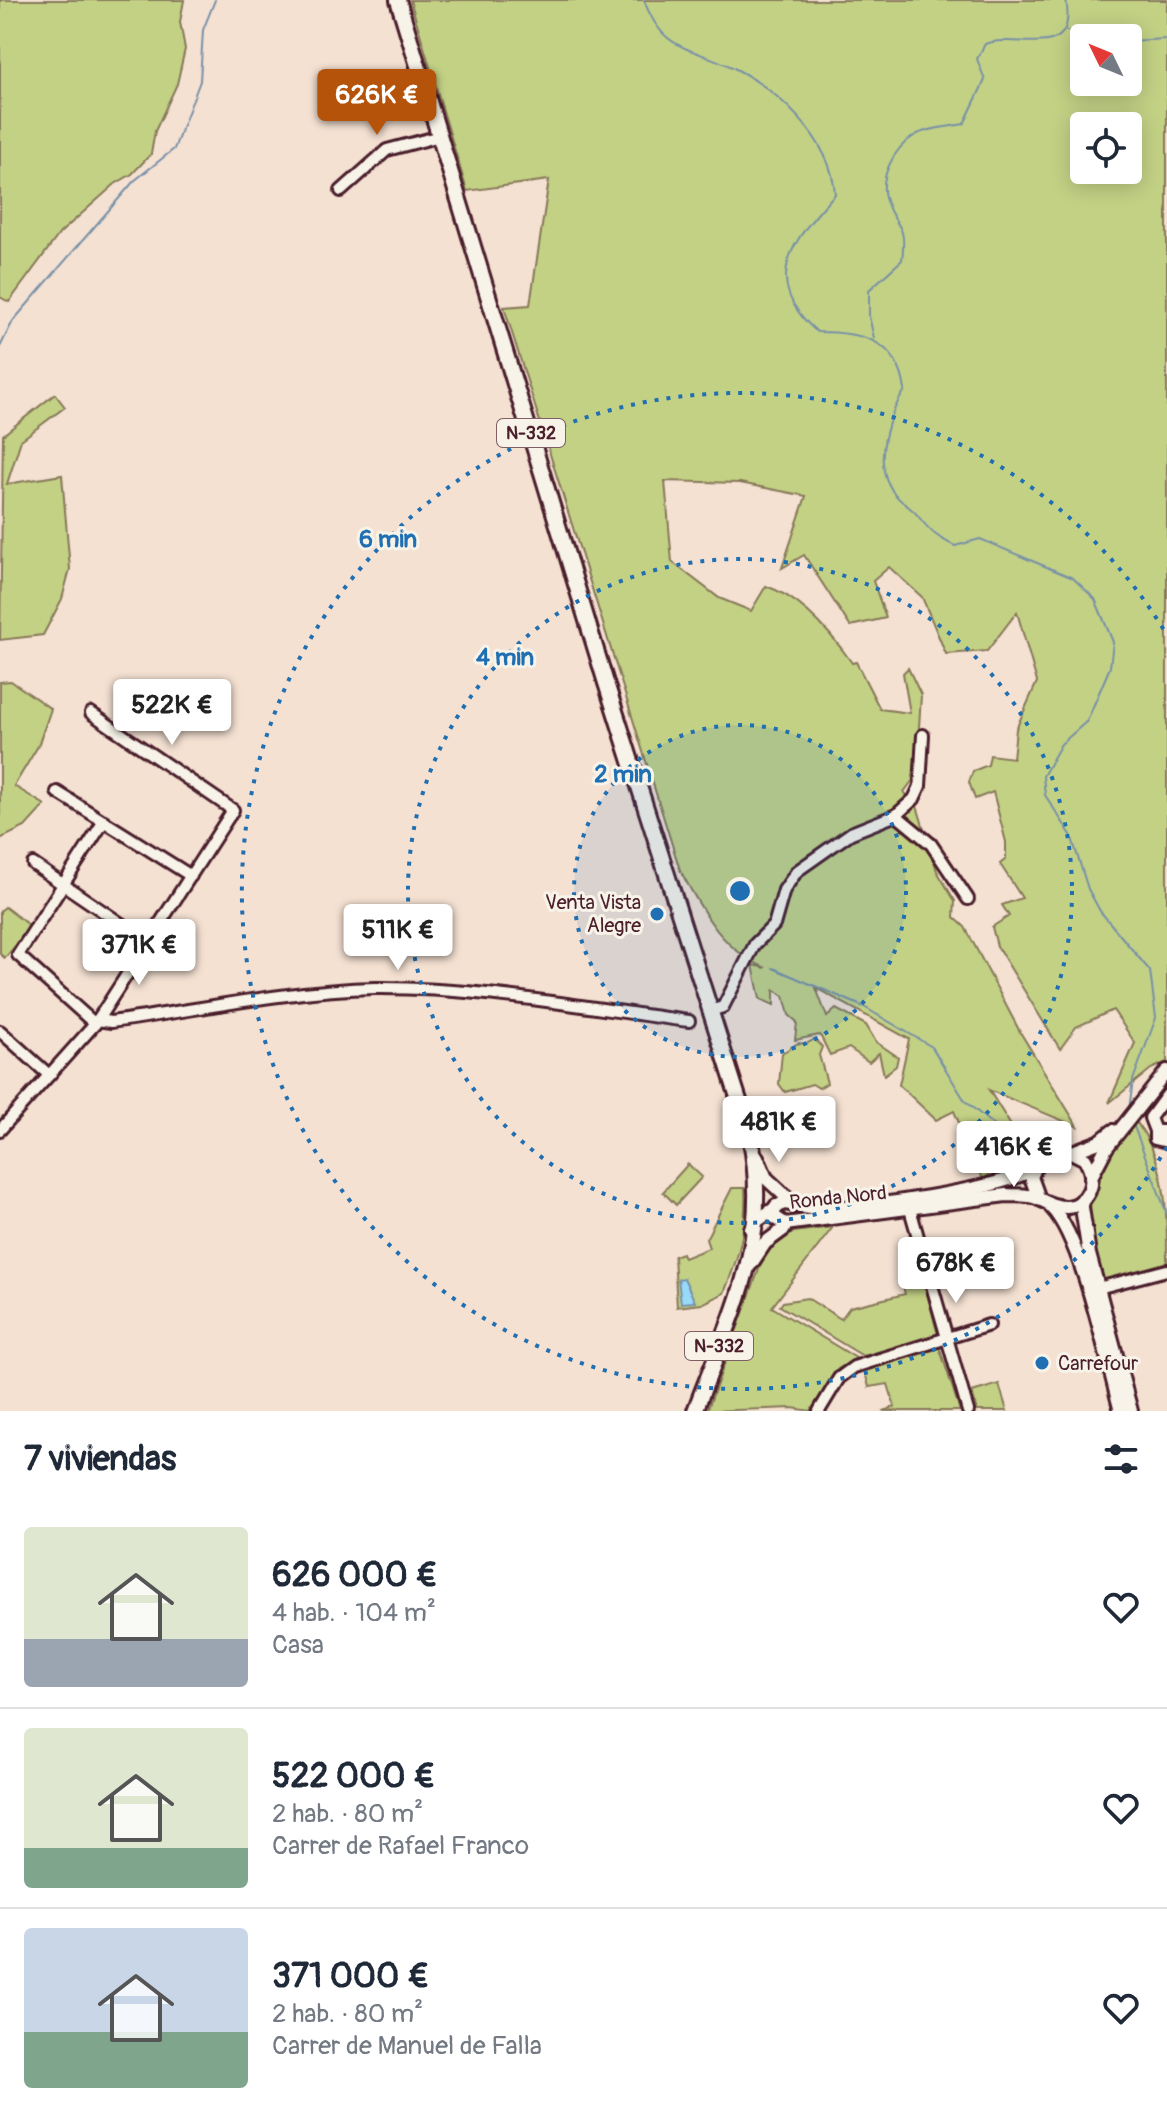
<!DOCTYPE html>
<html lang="es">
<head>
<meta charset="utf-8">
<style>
	:root { --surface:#fff; --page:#f6f6f7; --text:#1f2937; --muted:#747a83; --line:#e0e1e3; --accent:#b45309 }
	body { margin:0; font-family:Pangolin,sans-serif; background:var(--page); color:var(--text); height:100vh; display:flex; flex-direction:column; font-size:30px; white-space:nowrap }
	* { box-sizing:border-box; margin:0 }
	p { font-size:26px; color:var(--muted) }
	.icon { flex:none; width:44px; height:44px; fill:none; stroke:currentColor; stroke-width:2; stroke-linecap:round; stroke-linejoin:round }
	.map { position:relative; height:1411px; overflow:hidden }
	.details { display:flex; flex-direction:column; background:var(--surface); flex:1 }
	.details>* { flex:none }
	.needle { width:52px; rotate:313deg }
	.tools { position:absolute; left:1070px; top:24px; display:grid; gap:16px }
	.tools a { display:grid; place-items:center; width:72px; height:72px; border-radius:8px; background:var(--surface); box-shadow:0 4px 20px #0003; font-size:40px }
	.price { position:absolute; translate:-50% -68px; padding:0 18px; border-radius:8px; background:#fff; color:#222; font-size:26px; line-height:52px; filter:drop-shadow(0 2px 4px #0008) }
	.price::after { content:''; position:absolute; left:50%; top:48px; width:24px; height:18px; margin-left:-12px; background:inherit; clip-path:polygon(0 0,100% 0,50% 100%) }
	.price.selected { background:var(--accent); color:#fff }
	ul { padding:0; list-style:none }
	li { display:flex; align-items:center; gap:24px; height:200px; padding:0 24px }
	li+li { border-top:2px solid var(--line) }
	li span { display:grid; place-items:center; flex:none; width:224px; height:160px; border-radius:8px; color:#555 }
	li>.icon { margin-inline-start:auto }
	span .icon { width:96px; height:96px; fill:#fffc; stroke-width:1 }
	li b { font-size:34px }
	h2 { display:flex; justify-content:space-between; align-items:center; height:96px; padding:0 24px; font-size:34px }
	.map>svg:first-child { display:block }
	.green { fill:#c3d185; stroke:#867858; stroke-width:2; fill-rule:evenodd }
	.water { fill:#97dbf9; stroke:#7890a7; stroke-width:2 }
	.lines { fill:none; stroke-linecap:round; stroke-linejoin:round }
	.stream { stroke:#7890a7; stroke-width:2 }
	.minor-casing { stroke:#4a1f2b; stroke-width:16 }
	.major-casing { stroke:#4a1f2b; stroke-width:18 }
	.highway-casing { stroke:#4a1f2b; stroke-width:20 }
	.minor { stroke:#f7f3e8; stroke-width:10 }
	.major { stroke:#f7f3e8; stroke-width:12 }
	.highway { stroke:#f7f3e8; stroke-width:14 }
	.ring { fill:none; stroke:#1f6fb2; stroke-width:4; stroke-dasharray:4 8 }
	.poi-dot { fill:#1f6fb2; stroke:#f7f3e8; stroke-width:3 }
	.labels { text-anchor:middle; stroke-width:6; stroke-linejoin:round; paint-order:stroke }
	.shield { fill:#f7f3e8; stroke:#7e5f64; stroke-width:2 }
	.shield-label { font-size:18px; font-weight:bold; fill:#4a1f2b }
	.poi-label { font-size:20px; fill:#4a1f2b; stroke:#f7f3e8; text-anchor:end }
	.street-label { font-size:20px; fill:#4a1f2b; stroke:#f7f3e8 }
	.centre { fill:#1f6fb2; stroke:#f7f3e8; stroke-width:4 }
	.ring-label { font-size:24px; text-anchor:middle; font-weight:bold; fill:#1f6fb2; stroke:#f7f3e8; stroke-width:6; stroke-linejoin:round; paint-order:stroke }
</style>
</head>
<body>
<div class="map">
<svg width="1167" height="1411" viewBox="0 0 1167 1411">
	<rect width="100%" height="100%" fill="#f4e1d2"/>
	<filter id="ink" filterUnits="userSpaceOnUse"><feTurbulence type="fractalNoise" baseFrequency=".0125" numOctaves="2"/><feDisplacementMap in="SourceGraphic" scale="16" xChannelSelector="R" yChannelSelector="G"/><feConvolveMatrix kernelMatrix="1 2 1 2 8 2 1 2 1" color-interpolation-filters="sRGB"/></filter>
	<g filter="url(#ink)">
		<g class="green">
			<polygon points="0,0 184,0 180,22 185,49 177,84 155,131 151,154 132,174 115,184 60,233 9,302 0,297"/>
			<path d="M 410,0 L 1167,0 L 1167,1062 L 1151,1069 L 1109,1103 L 1135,1043 L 1113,1010 L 1076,1027 L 1060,1049 L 997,946 L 992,927 L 1009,916 L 1002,905 L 1022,898 L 1000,864 L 1006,859 L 1006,842 L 993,792 L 975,799 L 969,782 L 973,771 L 988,765 L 990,755 L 1013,758 L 1016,729 L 1037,682 L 1017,612 L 987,651 L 946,654 L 922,597 L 889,567 L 873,581 L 886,618 L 850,626 L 804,555 L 782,568 L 806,496 L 740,483 L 665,481 L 672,562 L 719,598 L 751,611 L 766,586 C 802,598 831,633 852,663 L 856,662 L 880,709 L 910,713 L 903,673 L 908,668 L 921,695 L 916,776 L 904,792 L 917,806 L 937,871 L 955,901 L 954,917 L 965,927 L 1020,1032 L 1078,1127 L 989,1090 L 1026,1150 L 983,1179 L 954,1111 L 936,1120 L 899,1085 L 909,1039 L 816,988 L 827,1017 L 836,1009 L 866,1025 L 876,1042 L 898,1057 L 896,1066 L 884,1075 L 879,1053 L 869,1062 L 849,1048 L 830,1055 L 820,1035 L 795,1040 L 797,1022 L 789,1015 L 784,996 L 774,990 L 774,1005 L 760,999 L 753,965 L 766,968 C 721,949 703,912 680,870 L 504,307 L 530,305 L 549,180 L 467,191 ZM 1084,38 L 1128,38 L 1128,82 L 1084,82 ZM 1084,126 L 1128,126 L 1128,170 L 1084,170 Z"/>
			<polygon points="55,394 65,407 21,440 7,484 62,475 70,569 62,599 43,635 0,640 3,435"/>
			<polygon points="11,681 51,709 38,746 14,786 45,805 25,827 0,839 0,682"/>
			<polygon points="5,907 31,927 5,958 0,954 0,911"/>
			<polygon points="815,1039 822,1047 819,1055 827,1083 819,1088 812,1084 785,1092 779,1084 782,1053 798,1043 806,1044"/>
			<path d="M 1134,1119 C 1167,1160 1167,1209 1167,1262 L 1103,1282 C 1080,1205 1086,1182 1134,1119 Z"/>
			<polygon points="688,1164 702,1177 676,1205 663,1192"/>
			<path d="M 732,1188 L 745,1188 C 747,1227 739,1257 724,1293 L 702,1304 L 677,1307 L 674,1256 L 682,1253 L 684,1258 L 709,1248 L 706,1239 Z"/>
			<polygon points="833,1227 772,1307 856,1358 838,1369 811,1411 792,1408 707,1411 765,1253 794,1232"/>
			<polygon points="921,1271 938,1335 863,1356 780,1306 783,1302 807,1298 841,1319 850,1307 905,1294 901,1278"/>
			<polygon points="939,1346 960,1411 883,1411 895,1407 888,1384 869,1387 864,1369"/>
			<polygon points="999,1384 1007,1411 977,1411 972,1392"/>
		</g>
		<polygon class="water" points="684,1278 695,1302 681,1303 678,1279"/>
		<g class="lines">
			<g class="stream">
				<path d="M 644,0 C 663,53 690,46 732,67 C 778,90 832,140 835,194 C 792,241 759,281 817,332 C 861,332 898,339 905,390 C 889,414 874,457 889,485 C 897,502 911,506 918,516 C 930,531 936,537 955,546 L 980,539 L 1073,578 L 1095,599 L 1113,642 L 1110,667 L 1087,721 L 1061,744 L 1043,776 L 1045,795 L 1071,835 L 1088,889 L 1100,911 L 1150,971 L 1156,1018 L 1133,1080 L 1129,1110"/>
				<polyline points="1066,31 1116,38"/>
				<polyline points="1128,41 1167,39"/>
				<path d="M 874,338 L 869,316 L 869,290 L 902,260 C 907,220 896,231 886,201 C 878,178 894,148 914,136 C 926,128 950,127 964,124 L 985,80 L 977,59 L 985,44 C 1018,32 1078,64 1066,0"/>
				<polyline points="0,347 13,321 134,181 174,149 200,81 203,30 215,0"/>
				<polyline points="773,968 864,1007 932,1047 965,1101 1027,1154"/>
				<polyline points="1133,1124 1167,1214"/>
			</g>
			<defs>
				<g id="minor">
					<polyline points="341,191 387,150 440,136"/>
					<polyline points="57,792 191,876"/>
					<polyline points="896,815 931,844 968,899"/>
					<polyline points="33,864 148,942"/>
					<polyline points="710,1011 723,1007 755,944 774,925 784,890 797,871 851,833 896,815 914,799 920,786 923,735"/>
					<path d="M 97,1020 L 111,1022 C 198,1010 287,990 375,988 C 479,987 586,1008 689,1021"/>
					<polyline points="95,1024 18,955 104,821"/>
					<polyline points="0,1031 49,1075"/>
					<polyline points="0,1130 95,1024 233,810 91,713"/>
					<polyline points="1155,1131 1150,1118 1167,1095"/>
					<polyline points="1164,1139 1164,1131 1155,1131 1155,1139 1167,1142"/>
					<polyline points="910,1209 968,1411"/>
					<polyline points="1098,1288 1167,1270"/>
					<polyline points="819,1411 839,1378 854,1367 989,1325"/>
				</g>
				<g id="major">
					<polyline points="1075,1151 1099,1142 1113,1131"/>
					<polyline points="757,1157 766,1178 793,1203"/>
					<polyline points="1091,1177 1106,1148 1167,1071"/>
					<polyline points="1081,1201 1089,1254 1131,1411"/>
					<path d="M 776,1206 L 773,1216 L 785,1224 L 1006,1195 C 1016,1196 1030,1194 1039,1199 C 1057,1208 1078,1214 1089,1191 C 1094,1180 1091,1169 1085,1159 L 1063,1148 L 1041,1155 L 1031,1177 L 1039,1199"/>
					<path d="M 1051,1207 C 1083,1239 1107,1362 1121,1411"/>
					<path d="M 751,1229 L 758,1220 L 783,1203 C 796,1204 807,1209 820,1209 C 862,1209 1000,1190 1032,1169"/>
					<polyline points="751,1264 765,1243 784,1229"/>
				</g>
				<path id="highway" d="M 398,0 L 606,683 L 750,1135 C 772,1243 732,1312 695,1411"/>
			</defs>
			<use href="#minor" class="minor-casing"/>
			<use href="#major" class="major-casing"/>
			<use href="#highway" class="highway-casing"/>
			<use href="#minor" class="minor"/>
			<use href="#major" class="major"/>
			<use href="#highway" class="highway"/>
		</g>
	</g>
	<circle cx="740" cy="891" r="166" fill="#1f6fb2" fill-opacity=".12"/>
	<g class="ring">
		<circle cx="740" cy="891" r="166"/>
		<circle cx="740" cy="891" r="332"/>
		<path d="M1167 1147A498 498 0 1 1 1167 635"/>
	</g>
	<g class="poi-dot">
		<circle cx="657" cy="914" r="8"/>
		<circle cx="1042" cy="1363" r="8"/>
	</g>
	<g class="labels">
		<g class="shield">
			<rect x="497" y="419" width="68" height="28" rx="6"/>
			<rect x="685" y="1332" width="68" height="28" rx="6"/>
		</g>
		<g class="shield-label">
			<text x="531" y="439">N-332</text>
			<text x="719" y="1352">N-332</text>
		</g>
		<g class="poi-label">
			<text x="641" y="909">Venta Vista<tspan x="641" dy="23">Alegre</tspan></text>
			<text x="1058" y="1370" text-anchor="start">Carrefour</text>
		</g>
		<g class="street-label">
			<text transform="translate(838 1197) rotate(-6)" y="7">Ronda Nord</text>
		</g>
	</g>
	<circle cx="740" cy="891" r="12" class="centre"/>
	<g class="ring-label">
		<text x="388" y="547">6 min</text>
		<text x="505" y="665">4 min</text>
		<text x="623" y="782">2 min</text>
	</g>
</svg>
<div class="tools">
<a><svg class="needle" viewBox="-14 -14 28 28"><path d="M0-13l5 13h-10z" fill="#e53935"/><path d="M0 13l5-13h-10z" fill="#747a83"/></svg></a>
<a><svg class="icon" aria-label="locate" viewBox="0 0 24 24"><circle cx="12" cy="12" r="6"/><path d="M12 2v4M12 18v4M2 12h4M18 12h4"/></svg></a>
</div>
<b class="price selected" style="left:377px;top:137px">626K €</b>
<b class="price" style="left:172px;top:747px">522K €</b>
<b class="price" style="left:398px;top:972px">511K €</b>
<b class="price" style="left:139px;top:987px">371K €</b>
<b class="price" style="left:779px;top:1164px">481K €</b>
<b class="price" style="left:1014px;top:1189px">416K €</b>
<b class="price" style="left:956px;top:1305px">678K €</b>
</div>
<section class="details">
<h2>7 viviendas<svg class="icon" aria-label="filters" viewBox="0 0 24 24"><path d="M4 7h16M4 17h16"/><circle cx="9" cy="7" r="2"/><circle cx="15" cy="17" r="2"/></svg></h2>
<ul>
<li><span style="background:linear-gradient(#dfe7d0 70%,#9aa5b1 0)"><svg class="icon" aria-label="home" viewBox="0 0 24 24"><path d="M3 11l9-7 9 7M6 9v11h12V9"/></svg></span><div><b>626 000 €</b><p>4 hab. · 104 m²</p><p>Casa</p></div><svg class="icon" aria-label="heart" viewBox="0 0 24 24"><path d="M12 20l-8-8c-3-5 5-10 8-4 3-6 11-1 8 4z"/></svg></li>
<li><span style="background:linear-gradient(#dfe7d0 75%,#7fa58c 0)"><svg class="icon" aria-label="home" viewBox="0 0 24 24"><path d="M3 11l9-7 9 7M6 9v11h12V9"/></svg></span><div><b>522 000 €</b><p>2 hab. · 80 m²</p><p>Carrer de Rafael Franco</p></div><svg class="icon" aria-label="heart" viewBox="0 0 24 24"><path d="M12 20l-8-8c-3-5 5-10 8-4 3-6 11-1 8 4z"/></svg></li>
<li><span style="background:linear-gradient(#c9d6e8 65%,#7fa58c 0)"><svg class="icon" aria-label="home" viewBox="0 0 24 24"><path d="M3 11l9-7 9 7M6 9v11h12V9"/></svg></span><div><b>371 000 €</b><p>2 hab. · 80 m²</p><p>Carrer de Manuel de Falla</p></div><svg class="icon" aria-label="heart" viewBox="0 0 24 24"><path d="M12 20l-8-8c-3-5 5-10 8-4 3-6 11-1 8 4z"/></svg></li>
</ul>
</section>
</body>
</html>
